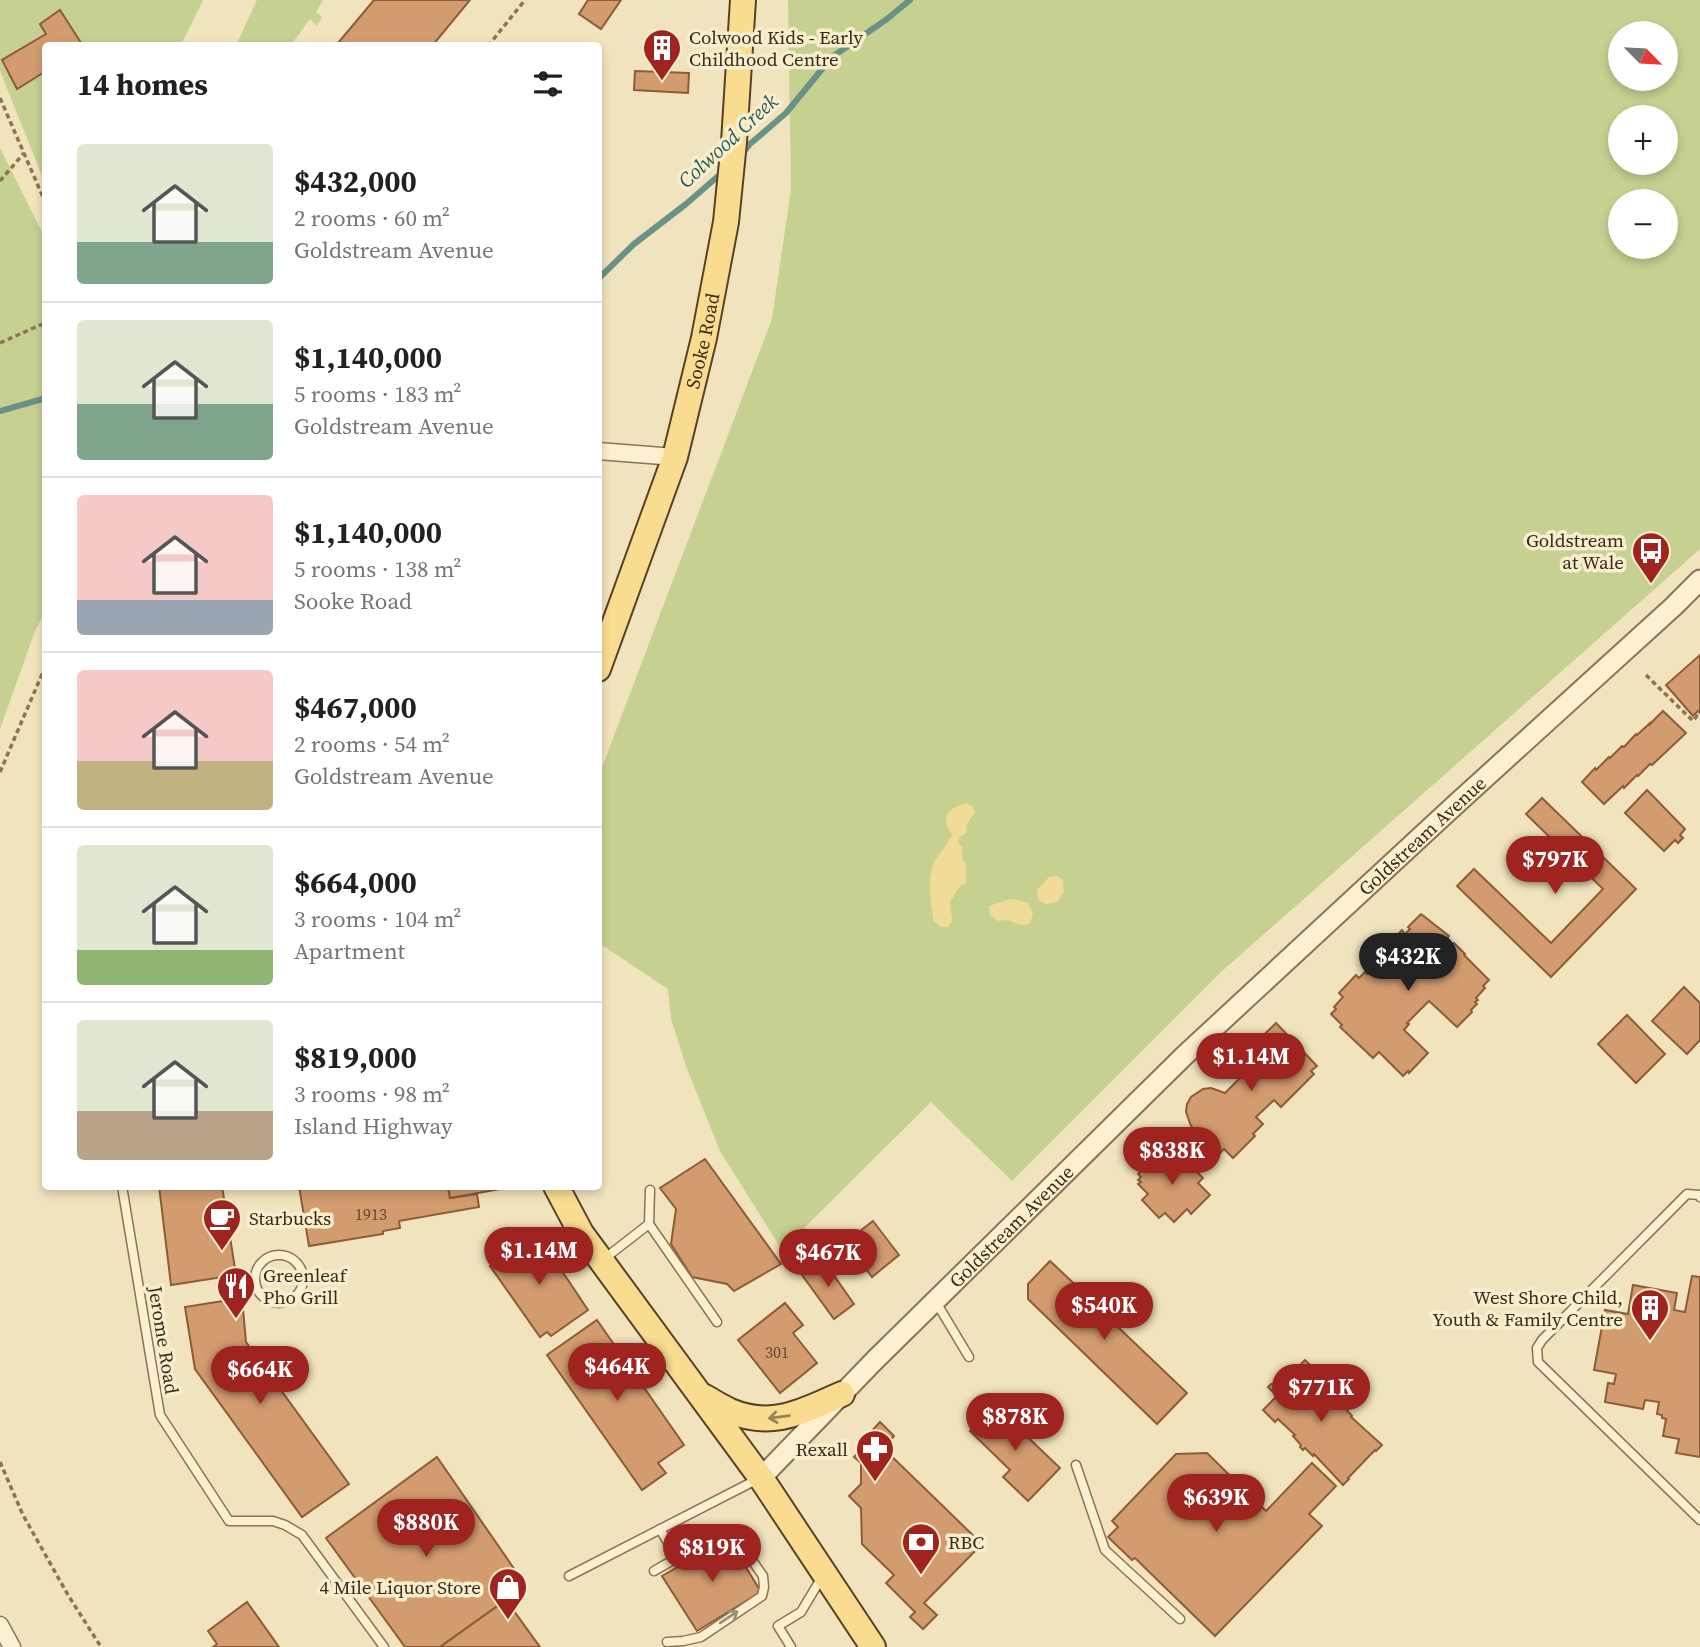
<!DOCTYPE html>
<html lang="en">
<head>
<meta charset="utf-8">
<style>
	:root { --surface:#fff; --page:#f2f2f2; --text:#202124; --muted:#757577; --line:#e0e0e0; --accent:#9f231f }
	body { margin:0; font-family:"Source Serif 4",serif; background:var(--page); color:var(--text); height:100vh; display:flex; flex-direction:column; font-size:26px; white-space:nowrap }
	* { box-sizing:border-box; margin:0 }
	p { font-size:23px; color:var(--muted) }
	.icon { flex:none; width:38px; height:38px; fill:none; stroke:currentColor; stroke-width:2; stroke-linecap:round; stroke-linejoin:round }
	.map { position:relative; flex:1; overflow:hidden }
	.details { position:absolute; left:42px; top:42px; width:560px; height:1148px; display:flex; flex-direction:column; background:var(--surface); border-radius:7px; box-shadow:0 4px 10px #0003 }
	.details>* { flex:none }
	.needle { width:46px; rotate:114deg }
	.fabs { position:absolute; left:1608px; top:21px; display:grid; gap:14px }
	.fabs a { display:grid; place-items:center; width:70px; height:70px; border-radius:50%; background:var(--surface); box-shadow:0 4px 10px #0003; font-size:35px }
	.price { position:absolute; translate:-50% -60px; padding:0 16px; border-radius:24px; background:var(--accent); color:#fff; font-size:23px; line-height:46px; filter:drop-shadow(0 2px 4px #0008) }
	.price::after { content:''; position:absolute; left:50%; top:42px; width:21px; height:16px; margin-left:-10px; background:inherit; clip-path:polygon(0 0,100% 0,50% 100%) }
	.price.on { background:#222; color:#fff }
	ul { padding:0; list-style:none }
	li { display:flex; align-items:center; gap:21px; height:175px; padding:0 35px }
	li+li { border-top:2px solid var(--line) }
	li span { display:grid; place-items:center; flex:none; width:196px; height:140px; border-radius:7px; color:#555 }
	li>.icon { margin-inline-start:auto }
	span .icon { width:84px; height:84px; fill:#fffc; stroke-width:1 }
	li b { font-size:30px }
	h2 { display:flex; justify-content:space-between; align-items:center; height:84px; padding:0 35px; font-size:30px }
	.map>svg:first-child { display:block }
	.green { fill:#c6d090; fill-rule:evenodd }
	.sand { fill:#f0dc97 }
	.lines { fill:none; stroke-linecap:round; stroke-linejoin:round }
	.stream { stroke:#689188; stroke-width:6 }
	.building { fill:#d39c6f; stroke:#8c5c38; stroke-width:2 }
	.service-casing { stroke:#8b7354; stroke-width:11 }
	.minor-casing { stroke:#8b7354; stroke-width:19 }
	.tertiary-casing { stroke:#8b7354; stroke-width:23 }
	.primary-casing { stroke:#584129; stroke-width:28 }
	.path { stroke:#8b7354; stroke-width:3.5; stroke-dasharray:5 3.5; stroke-linecap:butt }
	.service { stroke:#fcf0d0; stroke-width:8 }
	.minor { stroke:#fcf0d0; stroke-width:16 }
	.tertiary { stroke:#fcf0d0; stroke-width:19 }
	.primary { stroke:#f9dc90; stroke-width:24 }
	.oneway { stroke:#998356 }
	.oneway2 { stroke:#9a8d76 }
	.labels { text-anchor:middle; stroke-width:7; stroke-linejoin:round; paint-order:stroke }
	.number-label { font-size:16px; fill:#604630 }
	.poi-label { font-size:19px; fill:#392a1b; stroke:#f8edcd; text-anchor:start }
	.street-label { font-size:19px; fill:#392a1b; stroke:#f8edcd }
	.water-label { font-size:21px; font-style:italic; fill:#285a58; stroke:#f8edcd }
</style>
</head>
<body>
<div class="map">
<svg width="1700" height="1647" viewBox="0 0 1700 1647">
	<rect width="100%" height="100%" fill="#f1e3bd"/>
	<g class="green">
		<polygon points="0,0 203,0 181,45 46,46 45,183 0,71"/>
		<polygon points="257,0 323,0 316,12 322,17 317,26 310,19 291,45 236,45"/>
		<path d="M 788,0 L 1700,0 L 1700,549 L 1220,973 L 1012,1181 L 931,1102 L 782,1250 L 720,1151 L 687,1069 L 671,1019 L 668,989 L 599,943 L 598,778 L 772,319 L 791,189 ZM 1620,33 L 1666,33 L 1666,79 L 1620,79 ZM 1620,117 L 1666,117 L 1666,163 L 1620,163 ZM 1620,201 L 1666,201 L 1666,247 L 1620,247 Z"/>
		<polygon points="0,148 45,238 45,612 35,631 0,729"/>
	</g>
	<g class="sand">
		<path d="M 966,803 L 972,806 L 975,812 L 967,824 L 966,833 L 960,837 L 958,842 L 962,847 L 962,859 L 966,863 L 966,884 L 961,885 L 950,902 L 952,921 L 948,927 L 941,927 L 934,922 C 931,902 925,878 936,859 C 941,851 948,844 952,835 C 940,816 947,809 966,803 Z"/>
		<polygon points="1057,876 1063,880 1064,892 1057,902 1046,904 1039,900 1037,890 1049,877"/>
		<path d="M 1010,899 L 1019,900 L 1028,903 L 1033,914 L 1030,923 C 1021,928 1016,922 1007,920 C 1004,920 1001,921 998,921 L 990,915 L 989,906 Z"/>
	</g>
	<g class="lines">
		<g class="stream">
			<polyline points="742,154 750,144 786,113 832,57 887,19 910,0"/>
			<polyline points="598,279 634,244 686,204 724,171"/>
			<polyline points="0,411 46,398"/>
		</g>
	</g>
	<g class="building">
		<polygon points="374,0 470,0 432,46 341,46 338,43"/>
		<polygon points="588,0 621,0 601,29 579,14"/>
		<polygon points="60,10 83,46 46,46 46,71 17,89 2,60 46,34 40,24"/>
		<polygon points="635,71 689,73 688,93 634,90"/>
		<polygon points="1700,655 1700,713 1698,711 1693,716 1666,685"/>
		<polygon points="1663,711 1686,733 1652,765 1650,764 1638,776 1637,775 1624,788 1623,786 1604,804 1582,782 1595,768 1596,770 1609,757 1610,758 1622,746 1624,747 1636,734 1637,735 1650,723 1650,724"/>
		<polygon points="1647,790 1685,829 1680,835 1683,838 1678,843 1675,840 1664,851 1625,813"/>
		<polygon points="1542,798 1636,889 1551,977 1457,886 1474,869 1551,943 1603,889 1526,814"/>
		<polygon points="1421,914 1449,936 1447,939 1452,944 1454,943 1465,954 1464,955 1489,980 1483,986 1485,988 1476,998 1478,1000 1475,1002 1477,1004 1471,1010 1472,1012 1457,1027 1429,1001 1407,1023 1409,1024 1404,1030 1428,1053 1409,1073 1408,1071 1403,1076 1379,1052 1373,1058 1340,1027 1342,1025 1331,1014 1336,1009 1334,1007 1343,997 1339,993 1356,975 1359,978 1365,972 1367,974 1371,970 1367,967 1402,930 1405,934 1410,929 1408,927"/>
		<polygon points="1684,987 1700,1003 1700,1040 1687,1054 1652,1021"/>
		<polygon points="1627,1015 1665,1054 1636,1083 1598,1044"/>
		<polygon points="1276,1023 1317,1066 1311,1071 1314,1074 1281,1107 1274,1100 1256,1117 1263,1124 1253,1134 1255,1136 1233,1158 1224,1149 1219,1154 1191,1126 1186,1112 1187,1104 1191,1097 1203,1089 1211,1088 1225,1093 1250,1068 1240,1058"/>
		<polygon points="1182,1150 1191,1160 1188,1163 1203,1178 1198,1183 1210,1195 1191,1214 1187,1209 1174,1222 1165,1213 1159,1218 1142,1200 1148,1194 1138,1184 1141,1182 1138,1180 1141,1177 1138,1174 1155,1158 1161,1164 1167,1158 1170,1161"/>
		<polygon points="705,1159 781,1264 734,1291 727,1284 692,1277 671,1244 676,1209 660,1188"/>
		<polygon points="159,1186 222,1186 236,1275 171,1285"/>
		<polygon points="299,1186 448,1186 450,1198 477,1194 479,1207 399,1221 400,1228 383,1231 383,1234 309,1246"/>
		<polygon points="448,1186 512,1186 512,1187 450,1198"/>
		<polygon points="873,1221 899,1255 872,1277 846,1242"/>
		<polygon points="536,1232 588,1310 551,1336 547,1332 540,1337 490,1266"/>
		<polygon points="823,1260 854,1304 834,1319 802,1275"/>
		<polygon points="1050,1261 1083,1292 1085,1290 1122,1325 1119,1328 1187,1393 1157,1424 1028,1299 1028,1284"/>
		<polygon points="1692,1276 1700,1277 1700,1457 1676,1453 1679,1439 1663,1436 1666,1419 1662,1418 1662,1415 1657,1414 1659,1402 1645,1400 1643,1409 1605,1402 1608,1383 1614,1384 1616,1374 1594,1370 1605,1310 1628,1314 1633,1285 1677,1293 1674,1310 1685,1312"/>
		<polygon points="242,1298 246,1342 349,1484 302,1517 195,1369 185,1307"/>
		<polygon points="785,1303 803,1325 793,1333 817,1363 780,1393 738,1340"/>
		<polygon points="597,1320 684,1445 658,1463 666,1473 642,1490 547,1355"/>
		<polygon points="1305,1360 1313,1368 1308,1373 1310,1374 1312,1373 1316,1377 1313,1380 1329,1396 1332,1393 1346,1406 1344,1407 1352,1416 1351,1417 1382,1445 1376,1451 1375,1450 1348,1478 1349,1479 1343,1485 1314,1454 1313,1456 1305,1448 1303,1450 1300,1447 1301,1445 1293,1436 1295,1435 1278,1419 1275,1422 1263,1410 1277,1396 1268,1387 1271,1384 1276,1384 1279,1387"/>
		<polygon points="994,1405 1060,1468 1028,1501 1003,1477 1010,1470 970,1431"/>
		<polygon points="880,1422 894,1436 883,1448 982,1544 924,1603 937,1615 923,1629 910,1617 915,1612 886,1583 894,1575 862,1544 861,1508 849,1496 861,1484 861,1463 854,1457 871,1439 868,1435"/>
		<polygon points="1207,1453 1266,1511 1312,1463 1336,1486 1309,1514 1322,1526 1215,1636 1135,1558 1132,1560 1108,1537 1118,1527 1112,1521 1176,1454"/>
		<polygon points="437,1457 526,1586 440,1647 405,1647 326,1538"/>
		<polygon points="728,1538 761,1592 697,1631 662,1576"/>
		<polygon points="506,1600 540,1647 440,1647"/>
		<polygon points="247,1602 279,1647 213,1647 217,1644 208,1631"/>
	</g>
	<g class="lines">
		<defs>
			<g id="service">
				<polyline points="122,1186 160,1415 229,1521 273,1521 285,1525 302,1535 384,1647"/>
				<polyline points="1700,1197 1699,1195 1687,1194 1542,1340 1537,1348 1538,1362 1700,1520"/>
				<polyline points="649,1224 717,1322"/>
				<circle cx="279" cy="1279" r="24"/>
				<polyline points="604,1259 649,1224 650,1190"/>
				<polyline points="936,1302 969,1357"/>
				<polyline points="1076,1465 1105,1550 1180,1619"/>
				<polyline points="660,1529 677,1558"/>
				<polyline points="654,1571 720,1533 736,1537 763,1576 764,1587 762,1596 701,1637 683,1641 667,1642"/>
				<polyline points="569,1576 758,1479"/>
				<polyline points="791,1647 778,1626 801,1612 822,1577"/>
			</g>
			<g id="minor">
				<polyline points="598,451 675,457"/>
				<polyline points="0,1625 12,1647"/>
			</g>
			<g id="tertiary">
				<path id="s1" d="M 761,1478 L 875,1360 L 1185,1055 L 1455,805 L 1674,606 L 1700,580"/>
			</g>
			<g id="primary">
				<path id="s2" d="M 598,669 L 675,457 L 704,338 L 726,222 L 734,142 L 743,0"/>
				<polyline points="556,1186 581,1233 761,1478 873,1647"/>
				<path d="M 705,1397 C 713,1402 722,1407 730,1411 C 773,1429 803,1411 842,1394"/>
			</g>
		</defs>
		<use href="#service" class="service-casing"/>
		<use href="#minor" class="minor-casing"/>
		<use href="#tertiary" class="tertiary-casing"/>
		<use href="#primary" class="primary-casing"/>
		<g class="path">
			<polyline points="488,46 525,0"/>
			<polyline points="0,98 46,204"/>
			<polyline points="0,181 24,153"/>
			<polyline points="0,343 40,325 46,325"/>
			<polyline points="1646,675 1693,721 1697,716 1700,719"/>
			<polyline points="0,772 46,665"/>
			<polyline points="0,1462 23,1515 68,1595 101,1647"/>
		</g>
		<use href="#service" class="service"/>
		<use href="#minor" class="minor"/>
		<use href="#tertiary" class="tertiary"/>
		<use href="#primary" class="primary"/>
	</g>
	<defs><path id="oneway-shaft" d="M-6 0H5M1.5-3L5.5 0L1.5 3" fill="none" stroke-width="1.6" stroke-linecap="round" stroke-linejoin="round" transform="scale(1.75)"/></defs>
	<use class="oneway" href="#oneway-shaft" transform="translate(779 1417) rotate(173)"/>
	<use class="oneway2" href="#oneway-shaft" transform="translate(729 1617) rotate(-34)"/>
	<defs>
		<symbol id="building-pin" viewBox="-11 -11 22 30"><path d="M0 17L-7.5 6A9.5 9.5 0 1 1 7.5 6Z" fill="#9f231f" stroke="#f8edcd"/><path d="M-4-6H4V6H1V3H-1V6H-4ZM-2.5-4.3h1.7v1.8h-1.7ZM.8-4.3h1.7v1.8H.8ZM-2.5-1h1.7V.8h-1.7ZM.8-1h1.7V.8H.8Z" fill="#fff"/></symbol>
		<symbol id="bus-pin" viewBox="-11 -11 22 30"><path d="M0 17L-7.5 6A9.5 9.5 0 1 1 7.5 6Z" fill="#9f231f" stroke="#f8edcd"/><path d="M-5-6H5V4H4V6H2V4H-2V6H-4V4H-5ZM-3.5-4V0h7V-4ZM-3.5 1.2v1.5H-2V1.2ZM2 1.2v1.5H3.5V1.2Z" fill="#fff"/></symbol>
		<symbol id="cafe-pin" viewBox="-11 -11 22 30"><path d="M0 17L-7.5 6A9.5 9.5 0 1 1 7.5 6Z" fill="#9f231f" stroke="#f8edcd"/><path d="M-5.5-4.5H6V0H3Q3 3.5 0 3.5H-2.5Q-5.5 3.5-5.5 0ZM3-3.2v2h1.7v-2ZM-6 4.5H4V6H-6Z" fill="#fff"/></symbol>
		<symbol id="restaurant-pin" viewBox="-11 -11 22 30"><path d="M0 17L-7.5 6A9.5 9.5 0 1 1 7.5 6Z" fill="#9f231f" stroke="#f8edcd"/><path d="M-5-6h1v4h1v-4h1v4h1v-4h1v5L-1.5 .5V6h-2V.5L-5-1ZM5-6V6H3V1.5H1.5Q1.5-4 5-6Z" fill="#fff"/></symbol>
		<symbol id="pharmacy-pin" viewBox="-11 -11 22 30"><path d="M0 17L-7.5 6A9.5 9.5 0 1 1 7.5 6Z" fill="#9f231f" stroke="#f8edcd"/><path d="M-2-6h4v4h4v4h-4v4h-4v-4h-4v-4h4Z" fill="#fff"/></symbol>
		<symbol id="bank-pin" viewBox="-11 -11 22 30"><path d="M0 17L-7.5 6A9.5 9.5 0 1 1 7.5 6Z" fill="#9f231f" stroke="#f8edcd"/><path d="M-6-4H6V4H-6ZM0-2.3a2.3 2.3 0 1 0 0 4.6a2.3 2.3 0 1 0 0-4.6Z" fill="#fff"/></symbol>
		<symbol id="shop-pin" viewBox="-11 -11 22 30"><path d="M0 17L-7.5 6A9.5 9.5 0 1 1 7.5 6Z" fill="#9f231f" stroke="#f8edcd"/><path d="M-5-2.5h2.3a2.7 3.5 0 0 1 5.4 0H5L5.5 6h-11ZM-1.5-2.5h3a1.5 2.3 0 0 0-3 0Z" fill="#fff"/></symbol>
	</defs>
	<g fill-rule="evenodd">
		<use href="#building-pin" x="640" y="26" width="44" height="60"/>
		<use href="#bus-pin" x="1629" y="529" width="44" height="60"/>
		<use href="#cafe-pin" x="200" y="1196" width="44" height="60"/>
		<use href="#restaurant-pin" x="214" y="1264" width="44" height="60"/>
		<use href="#building-pin" x="1628" y="1286" width="44" height="60"/>
		<use href="#pharmacy-pin" x="853" y="1427" width="44" height="60"/>
		<use href="#bank-pin" x="899" y="1520" width="44" height="60"/>
		<use href="#shop-pin" x="486" y="1565" width="44" height="60"/>
	</g>
	<g class="labels">
		<g class="number-label">
			<text x="371" y="1220">1913</text>
			<text x="777" y="1358">301</text>
		</g>
		<g class="poi-label">
			<text x="689" y="44">Colwood Kids - Early<tspan x="689" dy="22">Childhood Centre</tspan></text>
			<text x="1624" y="547" text-anchor="end">Goldstream<tspan x="1624" dy="22">at Wale</tspan></text>
			<text x="249" y="1225">Starbucks</text>
			<text x="263" y="1282">Greenleaf<tspan x="263" dy="22">Pho Grill</tspan></text>
			<text x="1623" y="1304" text-anchor="end">West Shore Child,<tspan x="1623" dy="22">Youth &amp; Family Centre</tspan></text>
			<text x="848" y="1456" text-anchor="end">Rexall</text>
			<text x="948" y="1549">RBC</text>
			<text x="481" y="1594" text-anchor="end">4 Mile Liquor Store</text>
		</g>
		<g class="street-label">
			<text dy="7" stroke="none"><textPath href="#s2" startOffset="345">Sooke Road</textPath></text>
			<text dy="7" stroke="none"><textPath href="#s1" startOffset="922">Goldstream Avenue</textPath></text>
			<text dy="7" stroke="none"><textPath href="#s1" startOffset="355">Goldstream Avenue</textPath></text>
			<text transform="translate(164 1340) rotate(81)" y="7">Jerome Road</text>
		</g>
		<g class="water-label">
			<text transform="translate(728 141) rotate(-43)" y="7">Colwood Creek</text>
		</g>
	</g>
</svg>
<div class="fabs">
<a><svg class="needle" viewBox="-14 -14 28 28"><path d="M0-13l5 13h-10z" fill="#e53935"/><path d="M0 13l5-13h-10z" fill="#757577"/></svg></a>
<a>+</a>
<a>−</a>
</div>
<b class="price" style="left:1555px;top:896px">$797K</b>
<b class="price on" style="left:1408px;top:993px">$432K</b>
<b class="price" style="left:1251px;top:1093px">$1.14M</b>
<b class="price" style="left:1172px;top:1187px">$838K</b>
<b class="price" style="left:539px;top:1287px">$1.14M</b>
<b class="price" style="left:828px;top:1289px">$467K</b>
<b class="price" style="left:1104px;top:1342px">$540K</b>
<b class="price" style="left:617px;top:1403px">$464K</b>
<b class="price" style="left:260px;top:1406px">$664K</b>
<b class="price" style="left:1321px;top:1424px">$771K</b>
<b class="price" style="left:1015px;top:1453px">$878K</b>
<b class="price" style="left:1216px;top:1534px">$639K</b>
<b class="price" style="left:426px;top:1559px">$880K</b>
<b class="price" style="left:712px;top:1584px">$819K</b>
<section class="details">
<h2>14 homes<svg class="icon" aria-label="filters" viewBox="0 0 24 24"><path d="M4 7h16M4 17h16"/><circle cx="9" cy="7" r="2"/><circle cx="15" cy="17" r="2"/></svg></h2>
<ul>
<li><span style="background:linear-gradient(#dfe7d0 70%,#7fa58c 0)"><svg class="icon" aria-label="home" viewBox="0 0 24 24"><path d="M3 11l9-7 9 7M6 9v11h12V9"/></svg></span><div><b>$432,000</b><p>2 rooms · 60 m²</p><p>Goldstream Avenue</p></div></li>
<li><span style="background:linear-gradient(#dfe7d0 60%,#7fa58c 0)"><svg class="icon" aria-label="home" viewBox="0 0 24 24"><path d="M3 11l9-7 9 7M6 9v11h12V9"/></svg></span><div><b>$1,140,000</b><p>5 rooms · 183 m²</p><p>Goldstream Avenue</p></div></li>
<li><span style="background:linear-gradient(#f6c9c9 75%,#9aa5b1 0)"><svg class="icon" aria-label="home" viewBox="0 0 24 24"><path d="M3 11l9-7 9 7M6 9v11h12V9"/></svg></span><div><b>$1,140,000</b><p>5 rooms · 138 m²</p><p>Sooke Road</p></div></li>
<li><span style="background:linear-gradient(#f6c9c9 65%,#c2b280 0)"><svg class="icon" aria-label="home" viewBox="0 0 24 24"><path d="M3 11l9-7 9 7M6 9v11h12V9"/></svg></span><div><b>$467,000</b><p>2 rooms · 54 m²</p><p>Goldstream Avenue</p></div></li>
<li><span style="background:linear-gradient(#dfe7d0 75%,#8fb573 0)"><svg class="icon" aria-label="home" viewBox="0 0 24 24"><path d="M3 11l9-7 9 7M6 9v11h12V9"/></svg></span><div><b>$664,000</b><p>3 rooms · 104 m²</p><p>Apartment</p></div></li>
<li><span style="background:linear-gradient(#dfe7d0 65%,#b9a48a 0)"><svg class="icon" aria-label="home" viewBox="0 0 24 24"><path d="M3 11l9-7 9 7M6 9v11h12V9"/></svg></span><div><b>$819,000</b><p>3 rooms · 98 m²</p><p>Island Highway</p></div></li>
</ul>
</section>
</div>
</body>
</html>
